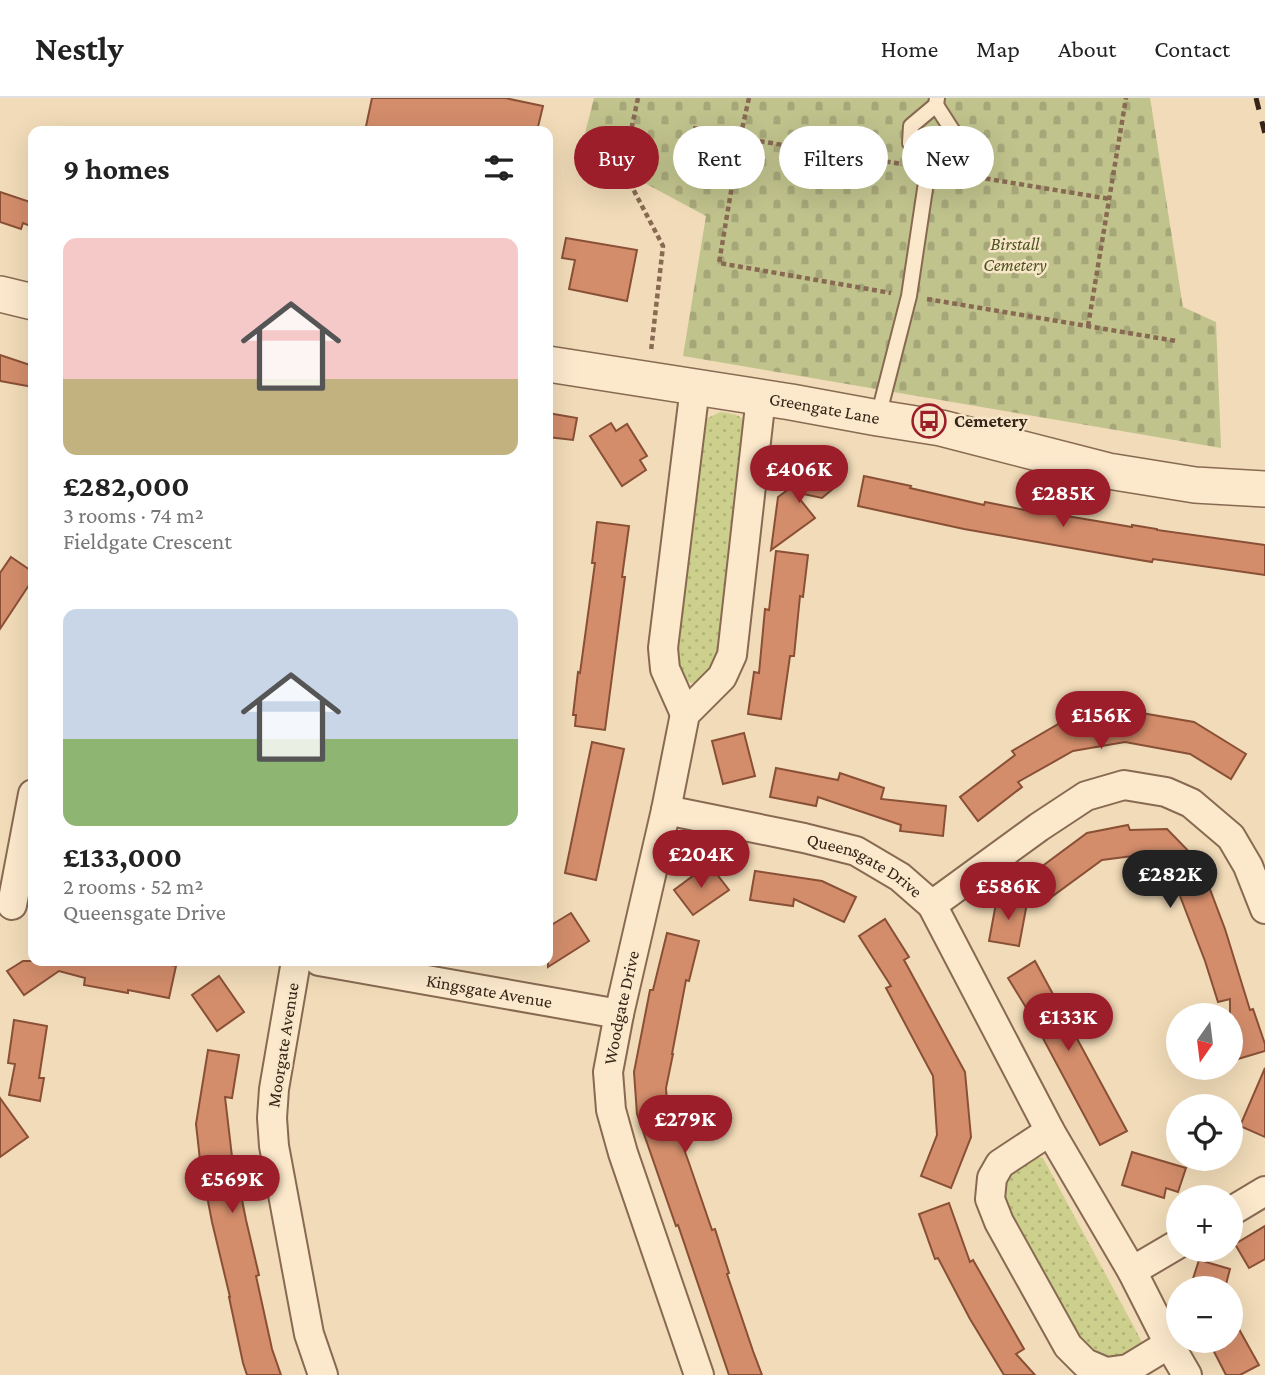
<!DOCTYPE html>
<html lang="en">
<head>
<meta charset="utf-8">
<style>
	:root { --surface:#fff; --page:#f2f2f2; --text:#222; --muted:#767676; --line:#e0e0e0; --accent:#9c1e2a }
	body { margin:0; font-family:"Crimson Pro",serif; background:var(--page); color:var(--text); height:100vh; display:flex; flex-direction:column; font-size:26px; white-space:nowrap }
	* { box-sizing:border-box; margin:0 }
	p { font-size:23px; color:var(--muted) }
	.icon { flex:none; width:38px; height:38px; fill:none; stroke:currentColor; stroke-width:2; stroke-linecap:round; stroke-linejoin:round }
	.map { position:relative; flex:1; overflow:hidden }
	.sheet { position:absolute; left:28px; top:28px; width:525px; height:840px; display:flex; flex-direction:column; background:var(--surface); border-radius:14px; box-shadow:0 7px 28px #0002 }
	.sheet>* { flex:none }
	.banner { position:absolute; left:574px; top:28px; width:584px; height:63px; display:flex; gap:14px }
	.needle { width:46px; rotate:194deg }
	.buttons { position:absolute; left:1166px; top:905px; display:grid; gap:14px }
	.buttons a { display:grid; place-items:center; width:77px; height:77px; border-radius:50%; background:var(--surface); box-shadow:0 7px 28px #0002; font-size:35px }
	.price { position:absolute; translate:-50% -60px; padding:0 16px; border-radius:24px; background:var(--accent); color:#fff; font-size:23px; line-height:46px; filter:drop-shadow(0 2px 4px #0008) }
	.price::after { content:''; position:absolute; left:50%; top:42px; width:21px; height:16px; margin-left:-10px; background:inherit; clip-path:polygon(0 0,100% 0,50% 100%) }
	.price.active { background:#222; color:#fff }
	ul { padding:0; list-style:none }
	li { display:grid; align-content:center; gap:14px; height:371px; padding:0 35px }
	li span { display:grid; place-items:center; height:217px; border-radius:14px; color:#555 }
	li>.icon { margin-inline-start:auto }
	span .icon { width:126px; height:126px; fill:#fffc; stroke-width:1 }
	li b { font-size:30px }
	h2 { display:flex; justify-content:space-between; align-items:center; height:84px; padding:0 35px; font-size:30px }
	.pill { padding:0 24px; border-radius:32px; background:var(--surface); box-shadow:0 7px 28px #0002; font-size:24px; line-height:63px }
	.pill.active { background:var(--accent); color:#fff }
	header { display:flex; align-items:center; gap:42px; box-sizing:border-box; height:98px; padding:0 35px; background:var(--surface); border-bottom:2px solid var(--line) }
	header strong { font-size:33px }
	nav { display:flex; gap:38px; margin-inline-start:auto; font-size:24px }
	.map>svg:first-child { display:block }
	.grass { fill:url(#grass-dots) }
	.cemetery { fill:url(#cemetery-stones) }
	.building { fill:#d38d6b; stroke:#895036; stroke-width:2 }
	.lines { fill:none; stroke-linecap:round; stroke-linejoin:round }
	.service-casing { stroke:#886a52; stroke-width:18 }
	.minor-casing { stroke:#886a52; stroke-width:32 }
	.tertiary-casing { stroke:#886a52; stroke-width:38 }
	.path { stroke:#886a52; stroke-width:4.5; stroke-dasharray:5 3.5; stroke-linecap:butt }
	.service { stroke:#fce9cc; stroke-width:14 }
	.minor { stroke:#fce9cc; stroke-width:28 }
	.tertiary { stroke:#fce9cc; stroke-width:35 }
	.rail { stroke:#362419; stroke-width:5; stroke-dasharray:12 12; stroke-linecap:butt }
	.labels { text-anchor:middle; stroke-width:5; stroke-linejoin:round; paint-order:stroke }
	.park-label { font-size:18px; font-style:italic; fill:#4b541e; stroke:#f8e6c8 }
	.street-label { font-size:18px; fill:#362419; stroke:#f8e6c8 }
	.poi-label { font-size:18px; font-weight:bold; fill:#362419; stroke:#f8e6c8; text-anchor:start }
</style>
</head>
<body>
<header>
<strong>Nestly</strong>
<nav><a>Home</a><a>Map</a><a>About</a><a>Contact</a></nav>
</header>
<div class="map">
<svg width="1265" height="1277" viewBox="0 0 1265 1277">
	<defs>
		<pattern id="grass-dots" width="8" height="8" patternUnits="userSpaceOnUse" patternTransform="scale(1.75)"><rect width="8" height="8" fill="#cdcf8c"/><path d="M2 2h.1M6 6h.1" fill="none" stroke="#b1b278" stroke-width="1.8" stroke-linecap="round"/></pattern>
		<pattern id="cemetery-stones" width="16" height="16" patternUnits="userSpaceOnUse" patternTransform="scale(1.75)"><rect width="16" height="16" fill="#c1c38d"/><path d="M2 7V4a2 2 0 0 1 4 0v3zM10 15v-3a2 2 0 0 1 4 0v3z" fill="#a6a779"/></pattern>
	</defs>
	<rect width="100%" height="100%" fill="#f1dbb8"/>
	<g class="grass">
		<path d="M 720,314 C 743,317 742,318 752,338 L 723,559 L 707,583 L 692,585 L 681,581 L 671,547 L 696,332 L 706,321 Z"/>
		<polygon points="1029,1058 1043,1060 1142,1244 1132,1259 1121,1265 1088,1256 1005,1109 1002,1077"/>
	</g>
	<polygon class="cemetery" points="594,0 1150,0 1183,209 1216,224 1221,350 683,258 706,118 581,51"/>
	<g class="building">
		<polygon points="372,0 505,0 543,8 537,33 365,33"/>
		<polygon points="0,94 33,105 33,129 23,125 21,131 0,124"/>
		<polygon points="566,140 637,152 627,203 569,191 575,162 562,160"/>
		<polygon points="0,257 33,268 33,289 0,283"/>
		<polygon points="548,315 577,320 573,342 548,339"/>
		<polygon points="611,325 616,333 627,326 647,358 640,362 646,372 622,388 590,338"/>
		<polygon points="823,366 835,389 822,400 794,394 815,420 771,452 778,399"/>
		<polygon points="864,378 911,388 910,390 984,407 985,404 1035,414 1035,410 1062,415 1061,417 1132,429 1132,427 1157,431 1157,432 1265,447 1265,477 1153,461 1152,464 1128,460 964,431 858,408"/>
		<polygon points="597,424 629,428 622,479 625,479 605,632 575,628 576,617 573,617 578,574 580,575 595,465 592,465"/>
		<polygon points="776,453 808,457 803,499 800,498 794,558 790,558 781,621 748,616 754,574 759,575 765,511 769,512"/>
		<polygon points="11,459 33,474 33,481 0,531 0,475"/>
		<polygon points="1130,613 1194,624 1246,656 1231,681 1190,656 1125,644 1073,653 1018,684 1022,689 978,723 960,699 1015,657 1012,653 1060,625"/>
		<polygon points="744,635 755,678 723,686 712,643"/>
		<polygon points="592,644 624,651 596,782 565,775"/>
		<polygon points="776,670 838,682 840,675 884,690 881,701 946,708 943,738 900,733 901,727 818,699 816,708 770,699"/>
		<polygon points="1128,727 1130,732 1167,731 1204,769 1209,786 1208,786 1225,831 1250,912 1253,911 1265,946 1265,953 1238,961 1230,937 1230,901 1218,904 1205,863 1175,785 1148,756 1102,762 1050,800 1033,775 1087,735"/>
		<polygon points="709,766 729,792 693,817 674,792"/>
		<polygon points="755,773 822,783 856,799 844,824 794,801 793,808 750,802"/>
		<polygon points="997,800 1027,805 1019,848 989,843"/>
		<polygon points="571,815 589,843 548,869 548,829"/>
		<polygon points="885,821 909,859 904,862 965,974 971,1039 951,1090 921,1078 937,1037 933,978 886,890 891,888 859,838"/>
		<polygon points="667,835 699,843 689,883 686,882 672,956 673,956 666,990 667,1004 689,1065 712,1132 715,1131 729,1175 727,1176 753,1253 762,1277 729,1277 678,1127 676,1128 637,1016 634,974 650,892 653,892"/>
		<polygon points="23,863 128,863 148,866 150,863 176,868 169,900 128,892 128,895 84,887 85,880 59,873 24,897 7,873"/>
		<polygon points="1035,863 1127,1033 1100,1047 1030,916 1008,880"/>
		<polygon points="219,878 244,914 217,933 192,897"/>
		<polygon points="14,922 47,928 39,980 44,980 40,1003 9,997 15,966 8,965"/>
		<polygon points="208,952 239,957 232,1000 225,999 233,1067 235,1067 246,1122 259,1177 256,1178 272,1251 281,1277 247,1277 243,1265 229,1199 230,1199 212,1124 200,1062 196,1026"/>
		<polygon points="1265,970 1265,1039 1240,1028"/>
		<polygon points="0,1000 28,1039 0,1059"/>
		<polygon points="1132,1054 1186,1070 1178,1094 1166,1090 1164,1100 1122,1087"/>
		<polygon points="949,1105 970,1164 973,1162 1024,1251 1016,1256 1035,1277 1004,1277 970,1221 938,1160 935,1161 919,1116"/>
		<polygon points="1265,1128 1265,1161 1249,1170 1235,1146"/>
		<polygon points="1199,1162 1230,1171 1225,1190 1190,1190"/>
		<polygon points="1230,1215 1259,1267 1240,1277 1226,1277 1208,1242 1230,1242"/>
	</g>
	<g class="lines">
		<defs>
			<g id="service">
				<polyline points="928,71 951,53 954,35 936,7"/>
				<polyline points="878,319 909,198 928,71 910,45 911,28 936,7 937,0"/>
			</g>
			<g id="minor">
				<polyline points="685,616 665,571 663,550 695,289"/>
				<path id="s1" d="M 666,712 L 804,740 L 856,753 L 900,779 L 932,807 L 1050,1033 L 1132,1173 L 1169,1246 L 1187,1277"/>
				<polyline points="12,807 33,696"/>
				<polyline points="932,807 1039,729 1086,698 1124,687 1166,694 1191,705 1231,739 1248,768 1265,811"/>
				<polyline points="296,863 274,991 272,1020 274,1048 309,1236 323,1277"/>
				<path id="s2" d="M 319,863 L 619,916"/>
				<polyline points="1050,1033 1000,1066 992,1080 990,1101 999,1124 1068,1248 1085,1265 1106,1274 1128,1271 1169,1246"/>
				<polyline points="1230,1114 1265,1093"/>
				<polyline points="1132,1173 1178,1146"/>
				<path id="s3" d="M 699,1277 L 623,1055 L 611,1012 L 608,974 L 619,916 L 666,712 L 685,616 L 722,579 L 732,557 L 761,299"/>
			</g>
			<g id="tertiary">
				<polyline points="0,196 33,204"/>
				<path id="s4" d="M 548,266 L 791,304 L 878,320 L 941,330 L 1108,373 L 1195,387 L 1265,391"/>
			</g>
		</defs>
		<use href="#service" class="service-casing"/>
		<use href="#minor" class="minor-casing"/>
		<use href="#tertiary" class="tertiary-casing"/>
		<g class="path">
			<polyline points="638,0 632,28 632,89 663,148 651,253"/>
			<polyline points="749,0 740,40 719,165 891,195"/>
			<polyline points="693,30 740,40 902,66"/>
			<polyline points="952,75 1110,101"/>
			<polyline points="927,201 1176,243"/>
			<polyline points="1088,228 1126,0"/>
		</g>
		<use href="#service" class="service"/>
		<use href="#minor" class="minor"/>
		<use href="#tertiary" class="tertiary"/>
		<polyline class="rail" points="1256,0 1265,36"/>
	</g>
	<defs>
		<symbol id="bus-ring" viewBox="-11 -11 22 22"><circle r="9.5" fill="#f8e6c8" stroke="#9c1e2a" stroke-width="1.5"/><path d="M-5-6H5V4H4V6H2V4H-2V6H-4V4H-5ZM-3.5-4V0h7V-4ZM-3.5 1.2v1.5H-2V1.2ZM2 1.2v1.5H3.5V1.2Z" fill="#9c1e2a"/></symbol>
	</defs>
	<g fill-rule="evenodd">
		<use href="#bus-ring" x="910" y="304" width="38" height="38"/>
	</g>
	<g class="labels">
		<g class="park-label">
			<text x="1015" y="152">Birstall<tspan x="1015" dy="21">Cemetery</tspan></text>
		</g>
		<g class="street-label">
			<text dy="6" stroke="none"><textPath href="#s4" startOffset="280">Greengate Lane</textPath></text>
			<text dy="6" stroke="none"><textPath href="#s1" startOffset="208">Queensgate Drive</textPath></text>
			<text dy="6" stroke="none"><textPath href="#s2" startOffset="173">Kingsgate Avenue</textPath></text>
			<text dy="6" stroke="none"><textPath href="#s3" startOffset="383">Woodgate Drive</textPath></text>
			<text transform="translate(283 947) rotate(-81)" y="6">Moorgate Avenue</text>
		</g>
		<g class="poi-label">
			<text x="954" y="329">Cemetery</text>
		</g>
	</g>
</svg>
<div class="buttons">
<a><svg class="needle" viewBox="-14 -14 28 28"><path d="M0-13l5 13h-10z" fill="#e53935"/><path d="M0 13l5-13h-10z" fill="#767676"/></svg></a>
<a><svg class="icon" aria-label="locate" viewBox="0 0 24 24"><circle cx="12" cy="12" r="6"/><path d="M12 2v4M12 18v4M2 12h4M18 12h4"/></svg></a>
<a>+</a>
<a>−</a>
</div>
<b class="price" style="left:799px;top:407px">£406K</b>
<b class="price" style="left:1063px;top:431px">£285K</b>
<b class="price" style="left:1101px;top:653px">£156K</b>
<b class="price" style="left:701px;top:792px">£204K</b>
<b class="price active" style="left:1170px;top:812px">£282K</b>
<b class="price" style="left:1008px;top:824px">£586K</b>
<b class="price" style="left:1068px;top:955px">£133K</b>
<b class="price" style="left:685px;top:1057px">£279K</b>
<b class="price" style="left:232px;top:1117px">£569K</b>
<div class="banner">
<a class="pill active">Buy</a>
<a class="pill">Rent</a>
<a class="pill">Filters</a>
<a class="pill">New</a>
</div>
<section class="sheet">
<h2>9 homes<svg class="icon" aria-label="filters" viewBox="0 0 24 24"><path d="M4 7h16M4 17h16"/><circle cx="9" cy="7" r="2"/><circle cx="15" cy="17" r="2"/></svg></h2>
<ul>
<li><span style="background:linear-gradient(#f6c9c9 65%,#c2b280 0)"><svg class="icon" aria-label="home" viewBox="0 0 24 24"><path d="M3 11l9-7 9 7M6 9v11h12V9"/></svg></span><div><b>£282,000</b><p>3 rooms · 74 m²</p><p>Fieldgate Crescent</p></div></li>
<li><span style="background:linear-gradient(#c9d6e8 60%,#8fb573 0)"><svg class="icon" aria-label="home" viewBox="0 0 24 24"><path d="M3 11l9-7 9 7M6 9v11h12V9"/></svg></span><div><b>£133,000</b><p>2 rooms · 52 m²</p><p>Queensgate Drive</p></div></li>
</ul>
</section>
</div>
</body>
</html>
